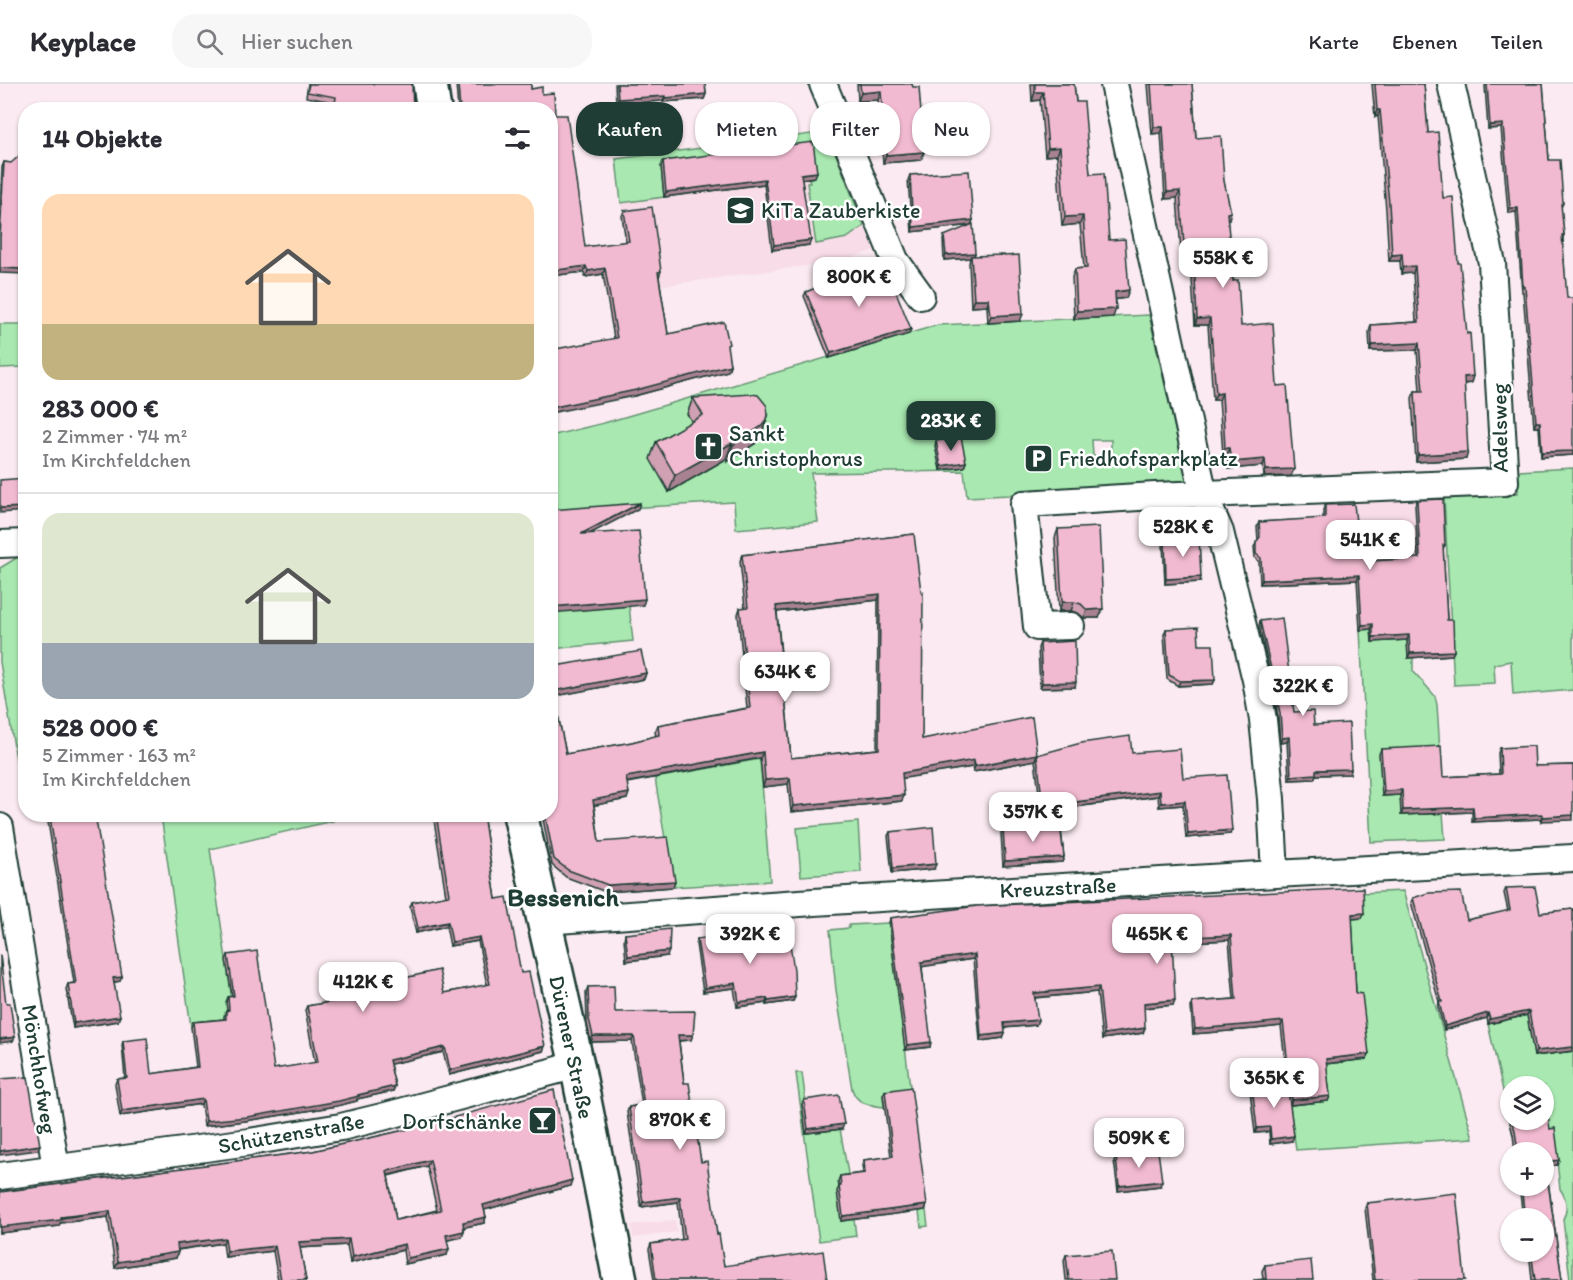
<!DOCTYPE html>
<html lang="de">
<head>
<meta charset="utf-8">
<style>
	:root { --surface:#fff; --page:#f7f7f7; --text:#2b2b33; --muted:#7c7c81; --line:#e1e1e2; --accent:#1f3d34 }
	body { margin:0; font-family:Itim,sans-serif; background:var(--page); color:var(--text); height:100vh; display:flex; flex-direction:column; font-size:22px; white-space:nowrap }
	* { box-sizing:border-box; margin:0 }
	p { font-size:20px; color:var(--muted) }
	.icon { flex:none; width:33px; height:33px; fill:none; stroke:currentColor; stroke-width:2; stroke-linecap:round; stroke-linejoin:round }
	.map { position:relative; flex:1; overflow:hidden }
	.side { position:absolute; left:18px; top:18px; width:540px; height:720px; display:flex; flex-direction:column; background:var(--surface); border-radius:24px; box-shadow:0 2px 4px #0004 }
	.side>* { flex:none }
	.guide { position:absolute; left:576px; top:18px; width:570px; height:54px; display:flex; gap:12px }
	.fabs { position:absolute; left:1500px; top:992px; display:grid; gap:12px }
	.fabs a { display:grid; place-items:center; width:54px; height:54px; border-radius:50%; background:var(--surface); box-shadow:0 2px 4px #0004; font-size:30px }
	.price { position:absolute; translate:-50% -51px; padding:0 14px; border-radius:12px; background:#fff; color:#222; font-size:20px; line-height:39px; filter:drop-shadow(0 2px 3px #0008) }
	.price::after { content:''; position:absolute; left:50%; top:36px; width:18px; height:14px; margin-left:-9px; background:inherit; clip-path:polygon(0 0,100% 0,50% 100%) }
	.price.active { background:var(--accent); color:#fff }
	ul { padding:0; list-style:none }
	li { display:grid; align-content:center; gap:12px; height:318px; padding:0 24px }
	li+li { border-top:2px solid var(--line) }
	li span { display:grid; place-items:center; height:186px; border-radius:18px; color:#555 }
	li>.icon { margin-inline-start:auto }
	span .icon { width:108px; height:108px; fill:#fffc; stroke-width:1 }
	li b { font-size:26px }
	h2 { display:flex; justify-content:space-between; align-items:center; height:72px; padding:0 24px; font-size:26px }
	.tag { padding:0 21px; border-radius:24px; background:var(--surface); box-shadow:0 2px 4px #0004; font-size:21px; line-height:54px }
	.tag.active { background:var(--accent); color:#fff }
	header { display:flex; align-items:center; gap:36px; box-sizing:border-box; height:84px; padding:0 30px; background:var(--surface); border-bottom:2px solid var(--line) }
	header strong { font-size:28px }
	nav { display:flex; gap:33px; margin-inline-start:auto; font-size:21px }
	.search { width:420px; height:54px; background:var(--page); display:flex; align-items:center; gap:15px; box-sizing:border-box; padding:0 21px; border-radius:24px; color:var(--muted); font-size:22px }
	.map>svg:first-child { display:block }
	.built { fill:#f8dce7 }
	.green { fill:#a9e9b1; stroke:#649372; stroke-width:1.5; fill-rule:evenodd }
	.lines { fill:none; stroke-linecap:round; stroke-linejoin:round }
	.street-casing { stroke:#1f3d34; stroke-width:30 }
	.secondary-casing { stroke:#1f3d34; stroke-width:38 }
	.street { stroke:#fff; stroke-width:26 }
	.secondary { stroke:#fff; stroke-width:33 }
	.wall { fill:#d0a0b3; stroke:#1f3d34; stroke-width:1.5; fill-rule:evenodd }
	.shaded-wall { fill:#a98292; stroke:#1f3d34; stroke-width:1.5 }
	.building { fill:#f2bad0; stroke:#1f3d34; stroke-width:1.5; fill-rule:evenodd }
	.labels { text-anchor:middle; stroke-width:5; stroke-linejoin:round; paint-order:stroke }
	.poi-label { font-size:22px; fill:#1f3d34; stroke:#fff; text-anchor:start }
	.street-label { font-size:22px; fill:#1f3d34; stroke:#fff }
	.quarter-label { font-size:26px; font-weight:bold; fill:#1f3d34; stroke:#fff }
</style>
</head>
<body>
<header>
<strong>Keyplace</strong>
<div class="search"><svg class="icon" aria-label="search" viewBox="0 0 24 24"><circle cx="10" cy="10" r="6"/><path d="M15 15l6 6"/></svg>Hier suchen</div>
<nav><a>Karte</a><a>Ebenen</a><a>Teilen</a></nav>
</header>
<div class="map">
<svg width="1573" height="1196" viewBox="0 0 1573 1196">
	<rect width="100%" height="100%" fill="#fbeaf1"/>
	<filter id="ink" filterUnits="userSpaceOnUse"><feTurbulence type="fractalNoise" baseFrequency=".0167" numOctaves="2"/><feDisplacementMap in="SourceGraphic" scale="12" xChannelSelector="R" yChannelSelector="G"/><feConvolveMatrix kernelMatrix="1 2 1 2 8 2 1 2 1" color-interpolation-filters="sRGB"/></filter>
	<g filter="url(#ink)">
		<g class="built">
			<polygon points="827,48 874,166 846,176 660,202 654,160 627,163 616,75"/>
			<polygon points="1444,413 1451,541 1360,546 1353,418"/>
			<polygon points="675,1136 677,1148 633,1154 631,1141"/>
		</g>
		<g class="green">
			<polygon points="827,48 864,142 847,154 816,160 807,99 810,99 809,94 815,93 661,82 664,113 621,119 616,75"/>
			<path d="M 1149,231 L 1200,455 L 1123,403 L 1019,408 L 1010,411 L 967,413 L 964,387 L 811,389 L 818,438 L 736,445 L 734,418 L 627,424 L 551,430 L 550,352 L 604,339 L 938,241 ZM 1092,356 L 1111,356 L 1111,372 L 1093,372 Z"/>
			<polygon points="0,240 25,240 25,283 0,284"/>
			<polygon points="1573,384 1573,606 1513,611 1511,577 1494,580 1495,599 1454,601 1444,413 1518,409 1518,387"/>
			<polygon points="25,472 26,711 22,711 0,578 0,484 18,473"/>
			<polygon points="629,522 633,557 551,565 551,528"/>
			<polygon points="1406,543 1408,573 1413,573 1413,587 1435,612 1437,621 1440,667 1380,670 1382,712 1400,711 1402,731 1443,729 1445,755 1371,758 1360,546"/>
			<polygon points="760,675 770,797 673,803 655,694"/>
			<polygon points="161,731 332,731 333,737 210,765 234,930 225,939 191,943"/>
			<polygon points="858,738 861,788 801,792 797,744"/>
			<polygon points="1403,807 1473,1054 1296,1066 1290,1021 1328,1017 1324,980 1354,914 1350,835 1361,809"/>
			<path d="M 889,839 L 928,1142 L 921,1143 L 919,1127 L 924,1126 L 893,1073 L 883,1011 L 884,1023 C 870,1021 857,1021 852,1005 L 836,906 L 830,846 L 849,844 L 849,841 Z"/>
			<path d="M 1527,931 L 1534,972 L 1573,967 L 1573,1196 L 1570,1196 L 1563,1135 C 1569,1125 1566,1113 1560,1105 L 1554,1049 L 1513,1051 L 1488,940 ZM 1510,1002 L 1544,1002 L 1544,1035 L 1510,1035 Z"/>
			<polygon points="796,989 802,989 806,1020 802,1021 806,1049 840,1045 849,1095 839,1107 837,1108 840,1127 854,1135 856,1152 819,1157"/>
		</g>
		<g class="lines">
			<defs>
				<g id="street">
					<polyline points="823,0 895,176 921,212"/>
					<polyline points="1114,0 1204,411 1220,448 1256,596 1263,636 1271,715 1275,790"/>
					<polyline points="0,460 26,459"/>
					<polyline points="1071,542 1037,543 1024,420 1155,412 1505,398 1492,179 1451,0"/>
					<polyline points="0,743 56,1084"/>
					<polyline points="544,837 814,818 1275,790 1573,774"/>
					<polyline points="0,1092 249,1058 341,1043 382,1033 577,981"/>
				</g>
				<g id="secondary">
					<polyline points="430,0 434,26"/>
					<polyline points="520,730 577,981 620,1196"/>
				</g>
			</defs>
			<use href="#street" class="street-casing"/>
			<use href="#secondary" class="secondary-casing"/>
			<use href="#street" class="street"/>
			<use href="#secondary" class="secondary"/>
		</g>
		<g class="wall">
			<polygon points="308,0 412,0 413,26 333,26 334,18 306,13"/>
			<polygon points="456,0 531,0 531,5 542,10 555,31 585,163 626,158 622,132 624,127 661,187 659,193 668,250 727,265 730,281 728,287 634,312 614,254 603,190 585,193 584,188 550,192 550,26 458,26"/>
			<polygon points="615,0 705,0 706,10 704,15 663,18 663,17 616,20"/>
			<polygon points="857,0 912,0 924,68 921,76 883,79 878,16 858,17"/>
			<polygon points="1031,0 1074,0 1076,18 1090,90 1126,214 1116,215 1113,233 1074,235 1072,193 1075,185 1084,184 1080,140 1062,142 1057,71 1045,72 1040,16 1032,17"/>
			<polygon points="1148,0 1192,0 1196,54 1224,97 1229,135 1227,135 1233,197 1241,242 1277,302 1291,392 1264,393 1263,382 1228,385 1227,370 1223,371 1219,316 1213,316 1208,241 1195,241 1191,181 1182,182 1177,114 1165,115 1161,49 1152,50"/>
			<polygon points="1372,0 1424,0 1428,49 1458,179 1471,299 1464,300 1466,375 1416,378 1412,314 1415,307 1420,307 1417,266 1370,267 1369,248 1371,241 1416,238 1413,189 1401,190 1400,177 1389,177 1386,126 1378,32 1375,33"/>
			<polygon points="1486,0 1543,0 1549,76 1563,119 1561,124 1564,151 1563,154 1573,371 1541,373 1539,343 1534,343 1523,208 1522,208 1516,128 1508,129 1501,44 1488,45 1485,2"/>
			<polygon points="663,77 815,93 802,95 809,161 772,166 764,100 664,113 661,82"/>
			<polygon points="4,78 11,79 0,189 0,124 2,83"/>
			<polygon points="910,91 973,136 971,141 912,148 908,96"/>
			<polygon points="944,152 975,169 974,172 1020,237 988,239 987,222 971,223 969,179 970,174 944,176 943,156"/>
			<polygon points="806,208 911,245 909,250 829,274 804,212"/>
			<polygon points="693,314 768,332 762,348 756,359 727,378 726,375 669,408 650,375 656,358 692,338 687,330"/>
			<polygon points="936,357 966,378 964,383 940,386 935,362"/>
			<polygon points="1417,416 1445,461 1443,465 1447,536 1454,567 1452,571 1408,574 1407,556 1372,558 1371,545 1360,546 1357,496 1260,500 1259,478 1255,474 1254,463 1258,456 1257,443 1259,438 1323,435 1323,426 1325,421 1356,438 1371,477 1418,475 1415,421"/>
			<polygon points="1058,445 1099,534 1084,534 1078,529 1071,527 1059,527 1055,454"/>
			<path d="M 914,450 L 922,655 L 1037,670 L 1035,676 L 973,688 L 972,683 L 902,694 L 902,717 L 791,728 L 788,700 L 763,703 L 760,674 L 627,699 L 627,715 L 594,721 L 599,758 L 673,803 L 606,808 L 566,793 L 552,781 L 542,730 L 550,730 L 550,583 L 646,589 L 644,595 L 554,612 L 566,670 L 632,658 L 656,652 L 655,648 L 658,641 L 747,624 L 738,530 L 740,524 L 745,524 L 740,477 L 742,471 ZM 878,516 L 877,665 L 791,674 L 777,528 Z"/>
			<polygon points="1165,454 1200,498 1165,500 1163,459"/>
			<polygon points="1260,537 1294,628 1314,641 1351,685 1350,690 1316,691 1314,695 1289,696 1287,658 1280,659 1278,633 1271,593 1259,542"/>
			<polygon points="1166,545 1199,561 1215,596 1213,600 1178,602 1167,595 1164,550"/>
			<polygon points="1040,559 1075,603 1040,604 1038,564"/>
			<polygon points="1500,664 1535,682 1573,681 1541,737 1541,735 1472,738 1472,728 1401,731 1400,711 1382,712 1379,670 1381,665 1443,693 1499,690 1498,669"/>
			<polygon points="1132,669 1183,694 1230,750 1186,754 1183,721 1159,723 1158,712 1068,724 1069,744 1061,745 1064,773 1062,778 1003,782 1001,749 1003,744 1043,742 1035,676 1037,671"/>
			<polygon points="433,730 483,730 496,815 545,962 543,967 449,991 443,968 390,980 395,1002 393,1007 357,1015 357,1017 337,1022 245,1037 204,1042 201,1020 120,1032 115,1000 117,995 125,994 122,961 123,957 151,990 196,983 191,943 193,938 224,935 224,932 226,927 227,927 226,918 228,913 232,912 226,876 228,871 274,985 315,979 305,926 307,922 375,910 372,896 374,891 400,895 444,909 487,901 478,857 450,862 446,842 416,849 410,823 412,818 446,812"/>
			<polygon points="50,733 120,897 114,898 118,937 73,944 66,905 68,900 74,899 48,738"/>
			<polygon points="890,748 934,785 892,789 888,752"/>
			<polygon points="1506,804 1540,829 1573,825 1573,967 1534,972 1527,931 1488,940 1487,934 1444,946 1438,923 1439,918 1411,818 1413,814 1467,836 1508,827 1504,809"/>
			<polygon points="1364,829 1362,834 1352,835 1356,909 1369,970 1367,975 1326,980 1330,1012 1328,1017 1290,1021 1281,942 1254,945 1193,950 1191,923 1192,918 1234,915 1229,856 1172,859 1173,921 1144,924 1143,949 1102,955 1097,908 1035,914 1036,941 1005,944 1003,954 980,957 973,875 922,882 930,963 905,966 889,839 890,834"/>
			<polygon points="625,850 667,872 626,877 624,855"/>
			<polygon points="697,855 730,855 795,913 793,917 766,921 766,919 737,923 734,904 703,908 696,860"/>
			<polygon points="588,903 615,928 691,956 679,957 684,999 724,1182 827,1196 654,1196 649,1165 651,1160 682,1156 678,1118 641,1123 627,1028 629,1023 642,1021 632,957 591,958 587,940 586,908"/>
			<polygon points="1252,1002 1292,1057 1270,1060 1269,1048 1255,1049 1250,1007"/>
			<polygon points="885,1007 927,1121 925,1126 841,1137 837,1107 839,1103 838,1097 840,1092 863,1089 862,1081 864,1076 891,1073 883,1011"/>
			<polygon points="804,1016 842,1045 806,1049 802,1020"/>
			<polygon points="1512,1035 1544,1035 1550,1045 1559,1076 1557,1081 1546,1082 1562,1196 1532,1196 1529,1167 1544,1167 1544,1134 1523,1134 1519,1101 1544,1101 1544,1068 1515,1068 1513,1051 1510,1039"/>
			<path d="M 422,1042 L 570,1102 L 484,1126 L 486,1133 L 484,1139 L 464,1143 L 464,1147 L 462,1153 L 447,1156 L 447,1171 L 405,1180 L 403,1166 L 350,1179 L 347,1161 L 300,1164 L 306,1196 L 278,1196 L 273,1167 L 225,1173 L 223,1159 L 178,1166 L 176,1174 L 115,1184 L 108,1133 L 60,1139 L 59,1142 L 0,1149 L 0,1108 L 313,1067 ZM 427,1082 L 437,1126 L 396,1136 L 388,1092 Z"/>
			<polygon points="1116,1073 1160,1102 1118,1107 1114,1077"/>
			<polygon points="1367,1119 1465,1196 1373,1196 1365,1124"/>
			<polygon points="1066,1171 1115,1196 1066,1196 1064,1176"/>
			<polygon points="1265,1181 1313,1196 1263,1195 1262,1187"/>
		</g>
		<g class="shaded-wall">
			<polygon points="881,7 878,16 858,17 861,9"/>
			<polygon points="1035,8 1043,8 1040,16 1032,17"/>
			<polygon points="706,10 704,15 663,18 665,14"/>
			<polygon points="665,12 663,17 616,20 618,15"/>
			<polygon points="1377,26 1380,26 1378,32 1375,33"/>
			<polygon points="1503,40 1501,44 1488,45 1490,41"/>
			<polygon points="1154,43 1163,43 1161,49 1152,50"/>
			<polygon points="1060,63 1057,71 1045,72 1048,64"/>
			<polygon points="924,68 921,76 883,79 886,71"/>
			<polygon points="817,88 815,93 800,95 801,90"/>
			<polygon points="765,95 764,100 664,113 666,108"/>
			<polygon points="1180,107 1177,114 1165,115 1167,108"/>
			<polygon points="1510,124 1518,124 1516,128 1508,129"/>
			<polygon points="1231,128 1229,135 1225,135 1227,129"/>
			<polygon points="1083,132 1080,140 1062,142 1065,133"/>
			<polygon points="973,136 971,141 912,148 913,143"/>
			<polygon points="811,156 809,161 772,166 774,161"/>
			<polygon points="975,169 973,174 971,172 970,174 944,176 946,171"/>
			<polygon points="1402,170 1400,177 1389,177 1392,171"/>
			<polygon points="1194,174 1191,181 1182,182 1185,175"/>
			<polygon points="586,182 584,188 550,192 550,187"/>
			<polygon points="1415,182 1413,189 1401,190 1403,183"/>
			<polygon points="0,184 26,185 26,190 0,189"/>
			<polygon points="605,184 603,190 585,193 588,187"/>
			<polygon points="1129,206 1126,214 1112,216 1115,208"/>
			<polygon points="974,215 989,215 987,222 971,223"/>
			<polygon points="1116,225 1113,233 1074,235 1077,227"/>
			<polygon points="1023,230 1020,237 988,239 991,232"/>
			<polygon points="1210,234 1208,241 1195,241 1197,235"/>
			<polygon points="911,245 909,250 829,274 831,269"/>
			<polygon points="1419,259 1417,266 1370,267 1372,261"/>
			<polygon points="730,281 728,287 634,312 550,329 550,324"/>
			<polygon points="1473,292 1471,299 1461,300 1464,293"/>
			<polygon points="1222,309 1219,316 1213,316 1216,310"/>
			<polygon points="768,332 762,348 756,359 727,378 733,361"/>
			<polygon points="1536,338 1540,338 1539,343 1534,343"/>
			<polygon points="732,359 726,375 669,408 675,391"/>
			<polygon points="1225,364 1229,364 1227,370 1223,371"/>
			<polygon points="1573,367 1573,371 1541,373 1542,368"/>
			<polygon points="1468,368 1466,375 1416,378 1418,371"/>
			<polygon points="1265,375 1263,382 1228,385 1231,378"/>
			<polygon points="966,378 964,383 940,386 941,382"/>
			<polygon points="1294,385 1291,392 1264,393 1266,386"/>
			<polygon points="640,419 638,425 578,456 581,450"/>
			<polygon points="26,423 26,427 0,429 0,424"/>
			<polygon points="1359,491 1357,496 1260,500 1262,496"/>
			<polygon points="1201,493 1200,498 1165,500 1166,495"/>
			<polygon points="880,510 878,516 774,528 776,522"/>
			<polygon points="645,515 643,521 550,529 550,523"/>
			<polygon points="1062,518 1074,518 1071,527 1059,527"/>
			<polygon points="1103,525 1099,534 1084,534 1087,526"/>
			<polygon points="1373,540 1371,545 1360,546 1362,541"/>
			<polygon points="1409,551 1407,556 1372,558 1373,553"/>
			<polygon points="1454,567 1452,571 1408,574 1410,569"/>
			<polygon points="646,589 644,595 551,613 553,607"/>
			<polygon points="1215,596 1213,600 1178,602 1180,597"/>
			<polygon points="1076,598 1075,603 1040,604 1042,599"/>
			<polygon points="1289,653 1287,658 1280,659 1282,654"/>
			<polygon points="763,668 760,674 624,699 626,693"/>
			<polygon points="1037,670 1035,676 973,688 975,682"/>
			<polygon points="974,676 972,683 899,695 902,689"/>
			<polygon points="1351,685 1350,690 1316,691 1314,695 1289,696 1291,692 1316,686"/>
			<polygon points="790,694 788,700 763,703 765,696"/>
			<polygon points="1402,706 1400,711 1382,712 1384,707"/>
			<polygon points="1160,707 1158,712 1066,724 1068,719"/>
			<polygon points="629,709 627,715 591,722 593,716"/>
			<polygon points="904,711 902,717 791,728 793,722"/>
			<polygon points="1185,717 1183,721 1159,723 1161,719"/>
			<polygon points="1473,723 1472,728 1401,731 1403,726"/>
			<polygon points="359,730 388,730 358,735"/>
			<polygon points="1542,730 1541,735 1472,738 1474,734"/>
			<polygon points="1573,731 1573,736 1541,737 1542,733"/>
			<polygon points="1070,740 1069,744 1044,746 1045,741"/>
			<polygon points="1232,746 1230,750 1186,754 1188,750"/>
			<polygon points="1064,773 1062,778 1003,782 1005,777"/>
			<polygon points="936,780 934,785 892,789 893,784"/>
			<polygon points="675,797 673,803 606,808 608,801"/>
			<polygon points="1364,829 1362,834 1350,835 1352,830"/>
			<polygon points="448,838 446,842 416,849 418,844"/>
			<polygon points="1231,851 1229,856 1170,859 1172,854"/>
			<polygon points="479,853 478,857 450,862 452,858"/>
			<polygon points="669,867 667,872 626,877 628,872"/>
			<polygon points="975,870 973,875 920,883 921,878"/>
			<polygon points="122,893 120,897 112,899 113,894"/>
			<polygon points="736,899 734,904 703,908 705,904"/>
			<polygon points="1099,903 1097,908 1032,914 1034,909"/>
			<polygon points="795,913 793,917 766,921 768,917"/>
			<polygon points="767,914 766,919 737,923 739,918"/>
			<polygon points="1175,916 1173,921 1142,924 1144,919"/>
			<polygon points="1529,927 1527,931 1488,940 1490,935"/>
			<polygon points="1488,929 1487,934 1444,946 1445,942"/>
			<polygon points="120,932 118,937 73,944 74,939"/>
			<polygon points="1038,936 1036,941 1002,944 1004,939"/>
			<polygon points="1283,937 1281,942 1254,945 1193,950 1195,945"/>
			<polygon points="1145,944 1143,949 1102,955 1104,950"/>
			<polygon points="1005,949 1003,954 980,957 981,952"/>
			<polygon points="678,951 693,951 691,956 676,957"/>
			<polygon points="593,952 634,952 632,957 591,958"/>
			<polygon points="15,953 13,957 0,959 0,955"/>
			<polygon points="931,958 930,963 905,966 907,961"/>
			<polygon points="545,962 543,967 449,991 450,986"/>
			<polygon points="445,963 443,968 387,981 389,976"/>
			<polygon points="1573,963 1573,967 1534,972 1536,967"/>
			<polygon points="1369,970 1367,975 1324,980 1326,975"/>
			<polygon points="395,1002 393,1007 357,1015 357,1017 337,1022 245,1037 204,1042 206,1037 358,1011"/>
			<polygon points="1330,1012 1328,1017 1290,1021 1292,1016"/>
			<polygon points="203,1015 201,1020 120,1032 122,1027"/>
			<polygon points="844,1040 842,1045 806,1049 808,1045"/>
			<polygon points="1270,1043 1269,1048 1255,1049 1257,1044"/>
			<polygon points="1294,1052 1292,1057 1270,1060 1271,1055"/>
			<polygon points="40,1061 38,1066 0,1071 0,1067"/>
			<polygon points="430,1076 427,1082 385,1092 387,1087"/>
			<polygon points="1559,1076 1557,1081 1544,1082 1545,1078"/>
			<polygon points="572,1096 570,1102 481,1127 483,1121"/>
			<polygon points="1162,1097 1160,1102 1118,1107 1119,1102"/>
			<polygon points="680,1113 678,1118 641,1123 643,1118"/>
			<polygon points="927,1121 925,1126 841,1137 843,1132"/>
			<polygon points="110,1127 108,1133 60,1139 59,1142 0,1149 0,1143"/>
			<polygon points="486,1133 484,1139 461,1144 463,1138"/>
			<polygon points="464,1147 462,1153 444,1157 446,1151"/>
			<polygon points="225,1154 223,1159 175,1166 177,1160"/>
			<polygon points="349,1155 347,1161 297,1164 299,1158"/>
			<polygon points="405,1160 403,1166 350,1179 352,1173"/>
			<polygon points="275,1162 273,1167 225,1173 227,1167"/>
			<polygon points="449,1165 447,1171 405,1180 408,1174"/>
			<polygon points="178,1168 176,1174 115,1184 118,1178"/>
		</g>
		<g class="building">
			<polygon points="309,0 412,0 413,26 334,26 336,13 307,8"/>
			<polygon points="458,0 531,0 531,5 542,3 542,10 554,9 555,31 567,31 585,163 629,157 624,127 652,123 661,187 658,188 668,250 724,238 729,260 727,261 730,281 636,306 550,324 550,266 617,254 605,184 588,187 586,182 550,187 550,26 460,26"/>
			<polygon points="617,0 705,0 706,10 665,14 665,12 618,15"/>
			<polygon points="860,0 912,0 913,3 919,3 924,68 886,71 881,7 861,9"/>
			<polygon points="1035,0 1074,0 1076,18 1084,18 1090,90 1104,89 1109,156 1125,155 1129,206 1115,208 1116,225 1077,227 1075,185 1087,184 1083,132 1065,133 1060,63 1048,64 1043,8 1035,8"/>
			<polygon points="1151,0 1192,0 1196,54 1221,52 1224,97 1231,128 1227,129 1233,197 1238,196 1241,242 1273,239 1277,302 1287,301 1294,385 1266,386 1265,375 1231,378 1229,364 1225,364 1222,309 1216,310 1210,234 1197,235 1194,174 1185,175 1180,107 1167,108 1163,43 1154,43"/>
			<polygon points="1375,0 1424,0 1428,49 1438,48 1443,114 1453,113 1458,179 1460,179 1467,250 1470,249 1473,292 1464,293 1468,368 1418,371 1415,307 1423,307 1419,259 1372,261 1371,241 1419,238 1415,182 1403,183 1402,170 1392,171 1389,119 1380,26 1377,26"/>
			<polygon points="1487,0 1543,0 1549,76 1560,76 1563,119 1561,120 1564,151 1562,151 1567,214 1573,214 1573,367 1542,368 1540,338 1536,338 1525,203 1523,203 1518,124 1510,124 1503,40 1490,41"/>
			<polygon points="813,58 817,88 801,90 811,156 774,161 765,95 666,108 663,77"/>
			<polygon points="26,66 26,185 0,184 0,154 4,78 11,79"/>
			<polygon points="969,87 973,136 913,143 910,91"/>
			<polygon points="973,140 975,169 946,171 944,152"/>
			<polygon points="1004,171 1004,172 1019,171 1023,230 991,232 989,215 974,215 971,172"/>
			<polygon points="883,176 911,245 831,269 806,208"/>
			<polygon points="751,310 758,311 767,322 768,332 762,342 733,361 732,359 675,391 656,358 703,331 693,314"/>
			<polygon points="961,353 966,378 941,382 936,357"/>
			<polygon points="26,394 26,423 0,424 0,396"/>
			<polygon points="1443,415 1445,461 1443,461 1447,536 1453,536 1454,567 1410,569 1409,551 1373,553 1373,540 1362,541 1359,491 1262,496 1261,474 1256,470 1256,458 1260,453 1259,438 1325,434 1325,421 1354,420 1356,438 1369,438 1371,477 1420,474 1417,416"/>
			<polygon points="640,419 581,450 639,447 645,515 550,523 550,426"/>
			<polygon points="1099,443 1103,525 1087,526 1081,520 1074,518 1062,518 1058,445"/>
			<path d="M 914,450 L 921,508 L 923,508 L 922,655 L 1032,633 L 1037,670 L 975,682 L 974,676 L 902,689 L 904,711 L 793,722 L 790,694 L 765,696 L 763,668 L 626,693 L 629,709 L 593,716 L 599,758 L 668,753 L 675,797 L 608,801 L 568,786 L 554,775 L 545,730 L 550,730 L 550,583 L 641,567 L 646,589 L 553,607 L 566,670 L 632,658 L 659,651 L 658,641 L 750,624 L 740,524 L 748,523 L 742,471 ZM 880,510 L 879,665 L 791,674 L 776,522 Z"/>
			<polygon points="1199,453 1201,493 1166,495 1165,454"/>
			<polygon points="1282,534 1294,628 1313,627 1314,641 1349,639 1351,685 1316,686 1316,690 1291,692 1289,653 1282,654 1280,629 1272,589 1260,537"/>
			<polygon points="1198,543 1199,561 1213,561 1215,596 1180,597 1169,591 1166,545"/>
			<polygon points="1075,557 1076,598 1042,599 1040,559"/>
			<polygon points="1130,652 1132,669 1180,665 1183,694 1227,691 1232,746 1188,750 1185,717 1161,719 1160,707 1068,719 1070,740 1045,741 1037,671 1081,659"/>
			<polygon points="1441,662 1443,693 1501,690 1500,664 1534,662 1535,682 1573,681 1573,731 1542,733 1542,730 1474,734 1473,723 1403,726 1402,706 1384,707 1381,665"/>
			<polygon points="63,730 95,730 122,893 113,894 120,932 74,939 68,900 76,899 50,733"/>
			<polygon points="436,730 483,730 496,815 507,813 521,889 529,888 545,962 450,986 445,963 389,976 395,1002 358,1011 359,1012 339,1017 247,1033 206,1037 203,1015 122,1027 117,995 127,994 123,957 147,954 151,990 198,983 193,938 226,935 226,927 229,926 228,913 234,912 228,871 257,867 274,985 318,978 307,922 377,910 374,891 399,887 400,895 439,886 444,909 490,900 479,853 452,858 448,838 418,844 412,818 449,811"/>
			<polygon points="1060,740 1064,773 1005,777 1003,744"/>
			<polygon points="933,743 936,780 893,784 890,748"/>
			<polygon points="1535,803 1540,829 1573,825 1573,963 1536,967 1529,927 1490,935 1488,929 1445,942 1439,918 1442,918 1413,814 1428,809 1461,808 1467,836 1510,826 1506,804"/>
			<polygon points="1363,804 1364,829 1352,830 1356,909 1362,910 1369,970 1326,975 1330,1012 1292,1016 1283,937 1256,940 1195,945 1192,918 1236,915 1231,851 1172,854 1175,916 1144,919 1145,944 1104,950 1099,903 1034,909 1038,936 1004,939 1005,949 981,952 975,870 921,878 931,958 907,961 890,834 977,822"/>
			<polygon points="670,845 669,867 628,872 625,850"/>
			<polygon points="788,847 794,886 795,913 768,917 767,914 739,918 736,899 705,904 697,855 729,850 730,855"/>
			<polygon points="0,871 6,919 10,919 15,953 0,955"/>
			<polygon points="614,902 615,928 695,927 693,951 678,951 684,999 689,999 701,1078 707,1077 717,1151 719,1150 724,1182 823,1167 827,1196 656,1196 651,1160 685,1155 680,1113 643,1118 629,1023 644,1021 634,952 593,952 589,935 588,903"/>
			<polygon points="28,993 40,1061 0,1067 0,995"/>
			<polygon points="1287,998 1294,1052 1271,1055 1270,1043 1257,1044 1252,1002"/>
			<polygon points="911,1003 927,1121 843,1132 839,1102 841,1102 840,1092 865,1089 864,1076 893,1072 885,1007"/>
			<path d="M 554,1006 L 572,1096 L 483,1121 L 486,1133 L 463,1138 L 464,1147 L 446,1151 L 449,1165 L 408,1174 L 405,1160 L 352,1173 L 349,1155 L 299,1158 L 306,1196 L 281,1196 L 275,1162 L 227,1167 L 225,1154 L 177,1160 L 178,1168 L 118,1178 L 110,1127 L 61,1133 L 61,1136 L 0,1143 L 0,1108 L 313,1067 L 422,1042 ZM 430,1076 L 441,1126 L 396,1136 L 387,1087 Z"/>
			<polygon points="839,1011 844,1040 808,1045 804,1016"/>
			<polygon points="1544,1032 1548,1032 1550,1045 1555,1044 1559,1076 1545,1078 1562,1196 1535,1196 1531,1167 1544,1167 1544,1134 1525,1134 1521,1101 1544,1101 1544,1068 1518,1068 1515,1047 1512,1035 1544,1035"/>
			<polygon points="1158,1067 1162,1097 1119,1102 1116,1073"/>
			<polygon points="1456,1109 1465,1196 1375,1196 1367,1119"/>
			<polygon points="1112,1167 1115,1196 1069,1196 1066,1171"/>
			<polygon points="1311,1176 1313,1196 1253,1196 1266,1195 1265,1181"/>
		</g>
	</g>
	<defs>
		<symbol id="school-square" viewBox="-11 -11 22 22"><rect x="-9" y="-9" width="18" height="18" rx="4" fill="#1f3d34" stroke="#fff"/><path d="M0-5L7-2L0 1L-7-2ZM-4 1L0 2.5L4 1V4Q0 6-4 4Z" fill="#fff"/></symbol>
		<symbol id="church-square" viewBox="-11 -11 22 22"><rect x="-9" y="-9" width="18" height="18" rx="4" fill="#1f3d34" stroke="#fff"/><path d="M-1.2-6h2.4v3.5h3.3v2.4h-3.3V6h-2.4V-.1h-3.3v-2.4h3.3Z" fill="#fff"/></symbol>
		<symbol id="parking-square" viewBox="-11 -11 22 22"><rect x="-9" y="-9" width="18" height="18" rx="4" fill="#1f3d34" stroke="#fff"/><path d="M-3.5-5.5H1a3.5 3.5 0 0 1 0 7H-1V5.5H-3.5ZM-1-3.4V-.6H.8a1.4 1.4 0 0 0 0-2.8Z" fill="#fff"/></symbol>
		<symbol id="bar-square" viewBox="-11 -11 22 22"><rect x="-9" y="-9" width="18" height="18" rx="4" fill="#1f3d34" stroke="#fff"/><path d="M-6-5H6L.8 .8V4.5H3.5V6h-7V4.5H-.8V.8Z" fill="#fff"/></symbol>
	</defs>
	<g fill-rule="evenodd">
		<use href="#school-square" x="724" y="110" width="33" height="33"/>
		<use href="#church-square" x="692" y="346" width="33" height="33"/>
		<use href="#parking-square" x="1022" y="358" width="33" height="33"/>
		<use href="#bar-square" x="526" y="1020" width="33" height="33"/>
	</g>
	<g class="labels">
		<g class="poi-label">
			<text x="761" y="134">KiTa Zauberkiste</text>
			<text x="729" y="357">Sankt<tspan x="729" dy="25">Christophorus</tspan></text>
			<text x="1059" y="382">Friedhofsparkplatz</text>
			<text x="522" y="1045" text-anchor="end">Dorfschänke</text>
		</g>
		<g class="street-label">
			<text transform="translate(1499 344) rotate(-91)" y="8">Adelsweg</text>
			<text transform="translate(1058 803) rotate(-3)" y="8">Kreuzstraße</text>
			<text transform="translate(572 963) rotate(78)" y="8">Dürener Straße</text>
			<text transform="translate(40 985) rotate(81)" y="8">Mönchhofweg</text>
			<text transform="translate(291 1049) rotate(-10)" y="8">Schützenstraße</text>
		</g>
		<g class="quarter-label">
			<text x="563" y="822">Bessenich</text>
		</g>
	</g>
</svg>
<div class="fabs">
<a><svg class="icon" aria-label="layers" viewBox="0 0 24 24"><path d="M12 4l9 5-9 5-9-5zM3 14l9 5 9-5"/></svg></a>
<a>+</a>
<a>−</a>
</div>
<b class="price" style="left:1223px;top:205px">558K €</b>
<b class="price" style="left:859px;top:224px">800K €</b>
<b class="price active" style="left:951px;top:368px">283K €</b>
<b class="price" style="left:1183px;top:474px">528K €</b>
<b class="price" style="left:1370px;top:487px">541K €</b>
<b class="price" style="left:785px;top:619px">634K €</b>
<b class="price" style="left:1303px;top:633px">322K €</b>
<b class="price" style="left:1033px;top:759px">357K €</b>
<b class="price" style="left:750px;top:881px">392K €</b>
<b class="price" style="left:1157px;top:881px">465K €</b>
<b class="price" style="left:363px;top:929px">412K €</b>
<b class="price" style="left:1274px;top:1025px">365K €</b>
<b class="price" style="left:680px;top:1067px">870K €</b>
<b class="price" style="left:1139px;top:1085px">509K €</b>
<div class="guide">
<a class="tag active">Kaufen</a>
<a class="tag">Mieten</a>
<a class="tag">Filter</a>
<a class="tag">Neu</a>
</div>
<section class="side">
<h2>14 Objekte<svg class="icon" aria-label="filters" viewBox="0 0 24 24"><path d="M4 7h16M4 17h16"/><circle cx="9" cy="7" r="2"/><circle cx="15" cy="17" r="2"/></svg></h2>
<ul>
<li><span style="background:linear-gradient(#ffd9b3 70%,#c2b280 0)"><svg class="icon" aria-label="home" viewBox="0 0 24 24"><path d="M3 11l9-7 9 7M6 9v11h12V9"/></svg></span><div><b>283 000 €</b><p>2 Zimmer · 74 m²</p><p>Im Kirchfeldchen</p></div></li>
<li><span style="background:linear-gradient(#dfe7d0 70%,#9aa5b1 0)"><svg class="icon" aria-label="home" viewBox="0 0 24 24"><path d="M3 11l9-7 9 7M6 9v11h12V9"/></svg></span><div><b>528 000 €</b><p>5 Zimmer · 163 m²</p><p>Im Kirchfeldchen</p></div></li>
</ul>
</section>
</div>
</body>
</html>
